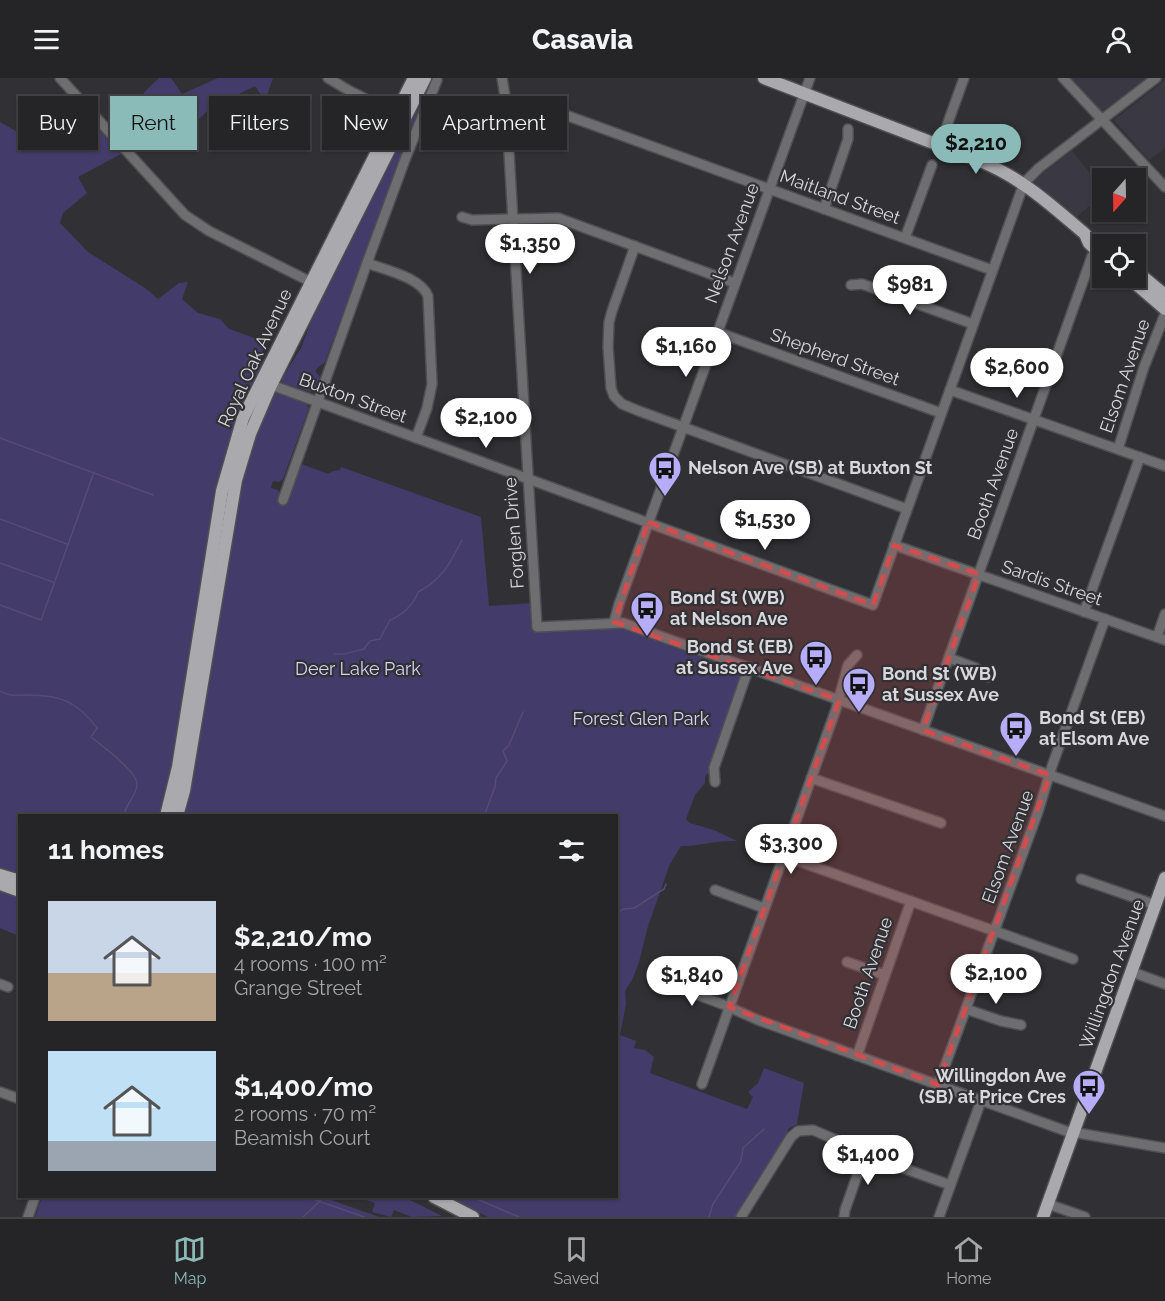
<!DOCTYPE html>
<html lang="en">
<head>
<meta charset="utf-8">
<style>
	:root { --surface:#252528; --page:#2d2d30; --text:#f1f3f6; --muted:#a3a5a8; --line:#424245; --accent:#8bbbb9 }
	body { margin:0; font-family:Raleway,sans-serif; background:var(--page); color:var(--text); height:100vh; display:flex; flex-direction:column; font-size:22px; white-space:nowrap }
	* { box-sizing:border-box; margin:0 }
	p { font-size:20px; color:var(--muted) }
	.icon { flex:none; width:33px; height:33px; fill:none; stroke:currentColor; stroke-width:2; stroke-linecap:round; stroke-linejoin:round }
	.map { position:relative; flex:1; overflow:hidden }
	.sheet { position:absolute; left:18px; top:736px; width:600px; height:384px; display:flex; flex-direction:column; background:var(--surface); border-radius:0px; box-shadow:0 2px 4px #0004,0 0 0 2px var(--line) }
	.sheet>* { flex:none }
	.guide { position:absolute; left:18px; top:18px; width:600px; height:54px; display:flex; gap:12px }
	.needle { width:39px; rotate:200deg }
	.controls { position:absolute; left:1092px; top:90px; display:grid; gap:12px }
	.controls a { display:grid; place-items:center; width:54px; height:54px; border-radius:0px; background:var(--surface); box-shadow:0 2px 4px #0004,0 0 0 2px var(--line); font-size:30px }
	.price { position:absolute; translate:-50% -51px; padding:0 14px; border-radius:21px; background:#fff; color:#222; font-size:20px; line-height:39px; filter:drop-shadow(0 2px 3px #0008) }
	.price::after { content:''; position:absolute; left:50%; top:36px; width:18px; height:14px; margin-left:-9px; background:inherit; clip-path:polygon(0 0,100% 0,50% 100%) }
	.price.current { background:var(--accent); color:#111 }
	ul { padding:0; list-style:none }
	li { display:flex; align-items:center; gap:18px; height:150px; padding:0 30px }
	li span { display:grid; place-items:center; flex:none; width:168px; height:120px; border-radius:0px; color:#555 }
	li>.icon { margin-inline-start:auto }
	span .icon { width:72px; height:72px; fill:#fffc; stroke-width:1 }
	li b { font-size:26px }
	h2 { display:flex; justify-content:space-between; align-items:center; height:72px; padding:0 30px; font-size:26px }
	.chip { padding:0 21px; border-radius:0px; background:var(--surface); box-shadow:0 2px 4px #0004,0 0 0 2px var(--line); font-size:21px; line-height:54px }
	.chip.current { background:var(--accent); color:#111 }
	header { display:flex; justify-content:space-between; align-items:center; height:78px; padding:0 30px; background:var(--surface); font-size:27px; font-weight:800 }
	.dock { display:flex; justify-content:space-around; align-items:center; height:84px; border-top:2px solid var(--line); background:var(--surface); font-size:16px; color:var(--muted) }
	.dock a { display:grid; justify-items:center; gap:3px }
	.dock .current { color:var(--accent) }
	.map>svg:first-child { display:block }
	.built { fill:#393843 }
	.green { fill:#433b69 }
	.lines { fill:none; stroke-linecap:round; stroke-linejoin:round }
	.stream { stroke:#564c73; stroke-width:1.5 }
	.minor-casing { stroke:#4f4f53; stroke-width:12 }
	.major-casing { stroke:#4f4f53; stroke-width:15 }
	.minor { stroke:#6e6e70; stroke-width:9 }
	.major { stroke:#aaa9ae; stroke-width:12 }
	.marked { fill:#d64b4c; fill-opacity:0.2; stroke:#d64b4c; stroke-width:4.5; stroke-dasharray:12 8; stroke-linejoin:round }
	.labels { text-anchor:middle; stroke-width:4.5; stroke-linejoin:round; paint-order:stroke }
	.street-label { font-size:18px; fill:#d8d7db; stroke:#313135 }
	.poi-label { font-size:18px; font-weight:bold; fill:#d8d7db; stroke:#313135; text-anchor:start }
	.park-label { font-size:18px; fill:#d6d2f7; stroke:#313135 }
</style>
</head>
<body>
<header><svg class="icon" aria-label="menu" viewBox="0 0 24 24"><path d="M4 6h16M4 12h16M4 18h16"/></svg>Casavia<svg class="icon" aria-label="person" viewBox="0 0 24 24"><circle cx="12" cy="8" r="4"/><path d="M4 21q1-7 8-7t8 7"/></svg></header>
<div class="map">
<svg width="1165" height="1139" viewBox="0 0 1165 1139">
	<rect width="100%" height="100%" fill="#313135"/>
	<g class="built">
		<polygon points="1070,0 1148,0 1101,34 1091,25 1089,21"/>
		<polygon points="1165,2 1165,70 1149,82 1114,42"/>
		<polygon points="1072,73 1102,110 1102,118 1075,140 1034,104 1036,100"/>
	</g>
	<g class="green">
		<path d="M 159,0 L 171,0 L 182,16 L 218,0 L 273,0 L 265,23 L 255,8 L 210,30 L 199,41 L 194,51 L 188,55 L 171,60 L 152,58 L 131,71 L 110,49 L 137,39 C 135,21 147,11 159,0 Z"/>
		<polygon points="433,0 434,0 401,78 325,284 316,291 316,294 320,299 315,313 311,314 283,305 281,302 301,270 311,244"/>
		<path d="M 0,44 L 37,65 L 47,52 L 69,64 L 81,58 L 95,47 L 121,76 L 78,99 L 87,115 L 63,135 L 60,145 L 88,174 L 145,210 L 158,221 L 179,205 L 188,204 L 182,221 L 198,235 L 220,241 L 229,251 L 266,264 L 260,280 L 267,283 L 241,339 L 246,379 L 274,314 L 306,325 L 309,330 L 283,401 L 279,404 L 273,403 L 271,410 L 278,412 L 280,416 L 299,385 L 328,396 L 333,393 L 340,392 L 341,389 L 481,439 L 489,528 L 532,525 L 535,553 L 617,549 L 742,594 L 743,598 L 710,693 L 705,699 L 705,705 L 695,717 L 686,741 L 690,745 L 714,752 L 737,763 C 717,762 700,768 681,768 L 670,786 L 648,848 L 639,884 L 633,900 L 625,913 L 626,926 L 620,957 L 636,963 L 634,970 L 645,972 L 654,979 L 650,995 L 747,1031 L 753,1019 L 748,1014 L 758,1005 L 764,990 L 804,1005 L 797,1046 L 788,1051 L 786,1061 L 736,1139 L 488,1139 L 449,1119 L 616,1119 L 616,738 L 183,738 L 187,725 L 173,697 L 161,738 L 20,738 L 19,799 L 0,793 Z"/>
		<polygon points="0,811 19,818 19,858 0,850"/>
		<polygon points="42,1119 323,1119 379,1139 35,1139"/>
		<polygon points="357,1119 404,1119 442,1138 412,1139 394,1132 391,1139 372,1134 375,1125"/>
	</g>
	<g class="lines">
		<g class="stream">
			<polyline points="0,360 153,417"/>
			<polyline points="0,441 67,466"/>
			<polyline points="0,485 53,504"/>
			<polyline points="0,527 41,542 94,394"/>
			<path d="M 334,576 L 344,576 L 364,571 L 370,563 L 380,561 L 390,542 C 402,538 414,526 418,514 C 442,502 450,485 462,462"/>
			<path d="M 0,613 C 10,619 16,617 27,617 C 60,617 77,623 97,650 L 91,659 C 102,668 138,694 137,707 C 136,719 125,726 124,738"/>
			<polyline points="484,738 495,709 496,700 507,683 503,673 509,667 523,634"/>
			<polyline points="616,837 623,831 634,830 664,811 666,806"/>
			<polyline points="307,1119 364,1139"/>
			<polyline points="472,1119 519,1139"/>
			<polyline points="303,1139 322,1121"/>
			<polyline points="709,1139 713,1126 741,1083 743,1070 764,1051"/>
		</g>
		<defs>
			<g id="minor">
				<polyline points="60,0 185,137 209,153 311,204"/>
				<polyline points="328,0 348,12 400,38"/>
				<polyline points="502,0 506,24 537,549 623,545 1165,738"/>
				<polyline points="1063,0 1165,109"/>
				<polyline points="506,24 526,24 538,27 992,192"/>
				<polyline points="940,67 964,0"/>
				<polyline points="824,131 848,61 848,51"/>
				<polyline points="462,139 472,142 558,140 735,205"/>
				<polyline points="905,160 932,87"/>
				<polyline points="635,168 612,233 609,244 608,269 611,310 614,318 622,326 639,333 907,431"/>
				<path d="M 367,185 C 385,192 420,199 428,218 L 432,306 L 427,330 L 416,360"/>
				<polyline points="851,207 862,206 973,246"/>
				<polyline points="717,254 941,335"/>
				<polyline points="266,305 873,527 1024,105 1039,90 1156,0"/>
				<polyline points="950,312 1165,388"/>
				<polyline points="1118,371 1144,289 1165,236"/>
				<polyline points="283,422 367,185 406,79 437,2"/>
				<polyline points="894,467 1165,562"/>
				<polyline points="1084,534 1140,379"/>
				<polyline points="614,544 619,526 810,0"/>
				<polyline points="1157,559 1165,536"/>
				<polyline points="949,580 976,590 988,599"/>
				<polyline points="923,652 1092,178 1097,172"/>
				<polyline points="811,700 941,745"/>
				<polyline points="715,704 714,690 749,589"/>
				<polyline points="784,778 1073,881"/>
				<polyline points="1081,801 1156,827"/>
				<polyline points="715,812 764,830"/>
				<polyline points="847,884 885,897"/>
				<polyline points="1132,894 1165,906"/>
				<polyline points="666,905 722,926 758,942 1066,1053 1165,1070"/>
				<polyline points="0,906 8,909"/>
				<polyline points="966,931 1001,943 1021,947"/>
				<polyline points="857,978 911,823"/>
				<polyline points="702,1006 836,631 848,587 857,577"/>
				<polyline points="938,1007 1038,734 1052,688 1105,541"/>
				<polyline points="0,1014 20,1021"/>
				<polyline points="1048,1126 1085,1139"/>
				<polyline points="28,1139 35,1119"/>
				<polyline points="741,1139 791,1059 798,1053 813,1052 892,1086 950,1107"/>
				<polyline points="844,1139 845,1132 865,1075"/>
				<polyline points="939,1139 981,1023"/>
			</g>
			<g id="major">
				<path d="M 764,0 L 980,83 C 1022,100 1051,127 1085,156 L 1089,165 L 1102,177"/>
				<polyline points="1136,193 1165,217"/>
				<polyline points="1129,200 1165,231"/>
				<polyline points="166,738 178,689 222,413 243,340 414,0"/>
				<polyline points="177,738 184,713 236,402 250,356 271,307 425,0"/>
				<polyline points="0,797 20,803"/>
				<polyline points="0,806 20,813"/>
				<polyline points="434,1119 473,1139"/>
				<polyline points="1043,1139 1165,800"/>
			</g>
		</defs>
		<use href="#minor" class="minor-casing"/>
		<use href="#major" class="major-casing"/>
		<use href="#minor" class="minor"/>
		<use href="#major" class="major"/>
	</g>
	<path class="marked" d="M 648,444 L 873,527 L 894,467 L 979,496 L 923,652 L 1050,697 L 938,1007 L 729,929 L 839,622 L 614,544 Z"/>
	<defs>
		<symbol id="bus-pin" viewBox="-11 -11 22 30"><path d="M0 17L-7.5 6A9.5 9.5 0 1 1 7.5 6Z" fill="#b6acf8" stroke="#313135"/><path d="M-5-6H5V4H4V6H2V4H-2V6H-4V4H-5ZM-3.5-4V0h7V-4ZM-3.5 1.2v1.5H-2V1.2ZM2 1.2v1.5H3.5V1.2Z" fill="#111"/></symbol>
	</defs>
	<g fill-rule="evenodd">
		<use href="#bus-pin" x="646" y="371" width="38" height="52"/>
		<use href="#bus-pin" x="628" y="511" width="38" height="52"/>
		<use href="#bus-pin" x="797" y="560" width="38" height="52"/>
		<use href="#bus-pin" x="840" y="587" width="38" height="52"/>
		<use href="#bus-pin" x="997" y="631" width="38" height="52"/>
		<use href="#bus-pin" x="1070" y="989" width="38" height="52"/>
	</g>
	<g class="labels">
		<g class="street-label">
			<text transform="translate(840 119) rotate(20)" y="6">Maitland Street</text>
			<text transform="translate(732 165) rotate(-70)" y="6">Nelson Avenue</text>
			<text transform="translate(835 279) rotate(20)" y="6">Shepherd Street</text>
			<text transform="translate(255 280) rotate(-65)" y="6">Royal Oak Avenue</text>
			<text transform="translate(1125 298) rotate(-71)" y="6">Elsom Avenue</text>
			<text transform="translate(353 320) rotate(20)" y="6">Buxton Street</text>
			<text transform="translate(993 406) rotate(-70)" y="6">Booth Avenue</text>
			<text transform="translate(514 455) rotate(-94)" y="6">Forglen Drive</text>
			<text transform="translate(1052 505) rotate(19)" y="6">Sardis Street</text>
			<text transform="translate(1008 769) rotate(-70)" y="6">Elsom Avenue</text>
			<text transform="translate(868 895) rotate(-71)" y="6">Booth Avenue</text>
			<text transform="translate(1112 896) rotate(-70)" y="6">Willingdon Avenue</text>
		</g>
		<g class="poi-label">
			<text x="688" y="396">Nelson Ave (SB) at Buxton St</text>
			<text x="670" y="526">Bond St (WB)<tspan x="670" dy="21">at Nelson Ave</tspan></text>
			<text x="793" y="575" text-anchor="end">Bond St (EB)<tspan x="793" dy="21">at Sussex Ave</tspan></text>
			<text x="882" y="602">Bond St (WB)<tspan x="882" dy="21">at Sussex Ave</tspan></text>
			<text x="1039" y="646">Bond St (EB)<tspan x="1039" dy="21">at Elsom Ave</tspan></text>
			<text x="1066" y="1004" text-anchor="end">Willingdon Ave<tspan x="1066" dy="21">(SB) at Price Cres</tspan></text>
		</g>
		<g class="park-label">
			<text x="358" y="597">Deer Lake Park</text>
			<text x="641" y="647">Forest Glen Park</text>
		</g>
	</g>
</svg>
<div class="controls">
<a><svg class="needle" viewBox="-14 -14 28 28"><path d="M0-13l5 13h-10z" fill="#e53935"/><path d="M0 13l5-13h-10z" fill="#a3a5a8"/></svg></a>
<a><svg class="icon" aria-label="locate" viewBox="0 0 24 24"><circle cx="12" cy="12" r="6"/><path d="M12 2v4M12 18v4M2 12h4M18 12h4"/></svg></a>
</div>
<b class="price current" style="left:976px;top:97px">$2,210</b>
<b class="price" style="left:530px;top:197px">$1,350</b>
<b class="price" style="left:910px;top:238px">$981</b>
<b class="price" style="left:686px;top:300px">$1,160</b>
<b class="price" style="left:1017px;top:321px">$2,600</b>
<b class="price" style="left:486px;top:371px">$2,100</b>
<b class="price" style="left:765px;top:473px">$1,530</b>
<b class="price" style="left:791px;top:797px">$3,300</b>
<b class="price" style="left:996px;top:927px">$2,100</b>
<b class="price" style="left:692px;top:929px">$1,840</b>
<b class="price" style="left:868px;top:1108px">$1,400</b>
<div class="guide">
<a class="chip">Buy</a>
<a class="chip current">Rent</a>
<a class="chip">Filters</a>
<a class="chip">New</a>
<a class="chip">Apartment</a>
</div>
<section class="sheet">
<h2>11 homes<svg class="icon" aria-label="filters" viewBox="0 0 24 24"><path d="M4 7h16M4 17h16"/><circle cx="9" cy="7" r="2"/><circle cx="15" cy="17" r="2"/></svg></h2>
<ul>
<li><span style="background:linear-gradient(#c9d6e8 60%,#b9a48a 0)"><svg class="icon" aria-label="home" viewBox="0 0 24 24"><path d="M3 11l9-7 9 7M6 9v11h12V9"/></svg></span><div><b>$2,210/mo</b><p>4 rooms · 100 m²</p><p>Grange Street</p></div></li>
<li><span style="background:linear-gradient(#bfe0f5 75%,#9aa5b1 0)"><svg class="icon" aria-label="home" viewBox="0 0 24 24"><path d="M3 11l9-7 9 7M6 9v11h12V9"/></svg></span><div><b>$1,400/mo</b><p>2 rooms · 70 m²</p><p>Beamish Court</p></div></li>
</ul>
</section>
</div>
<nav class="dock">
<a class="current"><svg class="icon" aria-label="map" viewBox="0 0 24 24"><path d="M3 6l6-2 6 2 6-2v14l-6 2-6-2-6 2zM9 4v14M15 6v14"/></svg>Map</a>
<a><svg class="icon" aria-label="saved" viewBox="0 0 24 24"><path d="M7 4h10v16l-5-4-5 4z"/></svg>Saved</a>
<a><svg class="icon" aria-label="home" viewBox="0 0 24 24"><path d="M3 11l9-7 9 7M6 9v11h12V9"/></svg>Home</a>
</nav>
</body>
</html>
